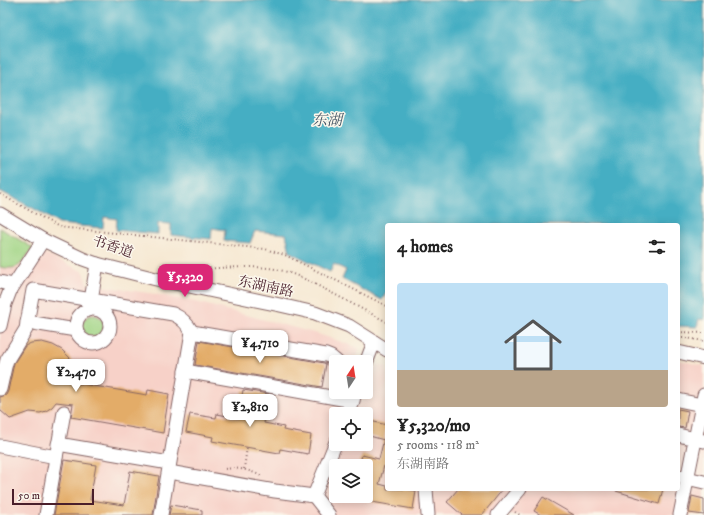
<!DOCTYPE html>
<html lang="en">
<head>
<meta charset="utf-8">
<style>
	:root { --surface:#fff; --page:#f6f6f6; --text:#222; --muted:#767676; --accent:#db2777 }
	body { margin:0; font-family:"IM FELL DW Pica","Noto Serif SC",serif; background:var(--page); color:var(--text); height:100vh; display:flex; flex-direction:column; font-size:15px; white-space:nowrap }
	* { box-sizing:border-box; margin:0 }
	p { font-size:13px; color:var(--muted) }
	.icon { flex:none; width:22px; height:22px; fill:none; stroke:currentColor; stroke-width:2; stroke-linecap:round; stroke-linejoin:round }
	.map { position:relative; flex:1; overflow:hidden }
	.sheet { position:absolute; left:385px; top:223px; width:295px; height:268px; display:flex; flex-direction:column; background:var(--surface); border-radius:4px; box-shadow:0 2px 10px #0003 }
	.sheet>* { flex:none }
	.needle { width:26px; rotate:12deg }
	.buttons { position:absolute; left:329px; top:355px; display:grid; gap:8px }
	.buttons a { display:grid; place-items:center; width:44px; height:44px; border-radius:4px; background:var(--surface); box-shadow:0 2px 10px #0003; font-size:20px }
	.scale { position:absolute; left:12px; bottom:10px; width:82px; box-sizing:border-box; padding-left:4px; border:2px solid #4a1f2b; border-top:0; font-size:11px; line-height:14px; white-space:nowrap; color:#4a1f2b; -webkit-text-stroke:3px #fbf7ec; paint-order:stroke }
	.price { position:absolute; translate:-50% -34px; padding:0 9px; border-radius:8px; background:#fff; color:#222; font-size:13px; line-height:26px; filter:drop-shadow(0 1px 2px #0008) }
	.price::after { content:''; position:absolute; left:50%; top:24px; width:12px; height:9px; margin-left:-6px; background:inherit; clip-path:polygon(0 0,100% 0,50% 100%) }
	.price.current { background:var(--accent); color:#fff }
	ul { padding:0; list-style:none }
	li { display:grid; align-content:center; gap:8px; height:212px; padding:0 12px }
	li span { display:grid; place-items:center; height:124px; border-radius:4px; color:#555 }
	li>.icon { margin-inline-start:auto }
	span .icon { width:72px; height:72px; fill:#fffc; stroke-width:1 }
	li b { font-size:17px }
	h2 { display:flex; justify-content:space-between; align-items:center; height:48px; padding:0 12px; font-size:17px }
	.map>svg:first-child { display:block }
	.built { fill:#f7d1c8; fill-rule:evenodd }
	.green { fill:#a0d484; stroke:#757a58 }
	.water { fill:#44aec3; stroke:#476677 }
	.building { fill:#e3ac68 }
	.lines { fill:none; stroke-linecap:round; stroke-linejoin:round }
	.minor-casing { stroke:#866565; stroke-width:15 }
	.path { stroke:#866565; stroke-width:2; stroke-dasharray:1 3; stroke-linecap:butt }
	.minor { stroke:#fff; stroke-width:13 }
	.labels { text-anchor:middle; stroke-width:3; stroke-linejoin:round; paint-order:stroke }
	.street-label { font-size:14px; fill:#4a1f2b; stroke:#fbf7ec }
	.water-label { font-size:15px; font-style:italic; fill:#485868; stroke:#fbf7ec }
</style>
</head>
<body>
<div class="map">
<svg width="704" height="515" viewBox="0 0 704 515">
	<rect width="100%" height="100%" fill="#fbf7ec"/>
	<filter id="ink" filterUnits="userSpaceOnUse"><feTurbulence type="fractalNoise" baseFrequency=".025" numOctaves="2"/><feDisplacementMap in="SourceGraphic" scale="8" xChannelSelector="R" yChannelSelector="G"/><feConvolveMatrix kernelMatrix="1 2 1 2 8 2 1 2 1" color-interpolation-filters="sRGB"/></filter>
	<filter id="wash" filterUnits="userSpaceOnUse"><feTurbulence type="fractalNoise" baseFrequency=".012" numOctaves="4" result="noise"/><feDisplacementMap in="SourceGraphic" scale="16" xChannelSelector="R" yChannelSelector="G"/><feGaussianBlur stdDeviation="0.9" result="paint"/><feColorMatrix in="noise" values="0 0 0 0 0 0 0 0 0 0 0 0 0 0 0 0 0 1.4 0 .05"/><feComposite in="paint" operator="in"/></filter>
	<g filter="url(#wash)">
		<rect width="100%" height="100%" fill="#f6e7d0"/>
		<path class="built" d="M 0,228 L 33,248 L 84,272 L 87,284 L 155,294 L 200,303 L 318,334 L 359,348 L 357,361 L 361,362 L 336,362 L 336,392 L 366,392 L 366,363 L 387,367 L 387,489 L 678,489 L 678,360 L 704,366 L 704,515 L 0,515 ZM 336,414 L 366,414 L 366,444 L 336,444 ZM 336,466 L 366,466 L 366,496 L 336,496 Z"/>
		<g class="green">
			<path d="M 0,228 L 33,248 C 21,263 21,271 0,267 Z"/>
			<circle cx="93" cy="326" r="11"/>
		</g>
		<polygon class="water" points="0,0 704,0 704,320 699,319 697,327 678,326 678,225 387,225 387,291 382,300 342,279 346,270 334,264 330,272 290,252 286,234 255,231 250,243 224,241 225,230 212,228 211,239 171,235 171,224 158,223 158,234 116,230 117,219 104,217 103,228 59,224 40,212 0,191"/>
		<g id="blocks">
			<g class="building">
				<polygon points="199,341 324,363 326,364 322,387 195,365"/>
				<polygon points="42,342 53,345 62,350 70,358 74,367 77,383 147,395 148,390 169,394 163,433 71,417 73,404 56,402 52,407 46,411 40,413 30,412 10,419 0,410 0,397 6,395 8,391 14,363 25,346 31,343"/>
				<polygon points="243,390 269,394 264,423 284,427 283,430 311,435 308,454 280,449 279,453 212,441 213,437 186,432 190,414 216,418 217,414 238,418"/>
				<polygon points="678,409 688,411 685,428 678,427"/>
				<polygon points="366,420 387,425 384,440 366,435"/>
				<polygon points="384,439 387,440 387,466 384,466 379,484 387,486 387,489 405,489 416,491 413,509 366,501 366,466 359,466 362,455 379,459"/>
				<polygon points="64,460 96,465 90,500 124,505 130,471 159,476 153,515 54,515"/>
				<polygon points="458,489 503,489 482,515 462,515 447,502"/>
				<polygon points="616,489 663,489 659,504 616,491"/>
				<polygon points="692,496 704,499 704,515 689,513"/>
				<polygon points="543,497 574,515 541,515 534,511"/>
				<polygon points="171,505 202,510 202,515 169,515"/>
			</g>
		</g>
	</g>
	<g filter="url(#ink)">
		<use href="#blocks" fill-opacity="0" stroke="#866565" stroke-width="1"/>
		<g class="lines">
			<defs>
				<g id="minor">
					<polyline points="0,214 43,240 83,259 97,264 156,279 280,305 315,313 349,326 387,350"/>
					<polyline points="0,282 13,285"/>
					<polyline points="91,300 97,264"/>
					<circle cx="93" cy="326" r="17"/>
					<polyline points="27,322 76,330"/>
					<polyline points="0,326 5,304 10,291 43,240"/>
					<polyline points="192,332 326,355 331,357 337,362"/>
					<polyline points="678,352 704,358"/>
					<polyline points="366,363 374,342"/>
					<polyline points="185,371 353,401"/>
					<path d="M 0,389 L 5,367 L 7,360 L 26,329 L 33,290 L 173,314 C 182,318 187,323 192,332 L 161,515"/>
					<polyline points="678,400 702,405"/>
					<polyline points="347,414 356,392"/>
					<polyline points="678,435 704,441"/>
					<polyline points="58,444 169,463"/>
					<polyline points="0,446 56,457"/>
					<polyline points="169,472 275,491 314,496"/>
					<polyline points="678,476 704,482"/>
					<polyline points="426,489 428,515"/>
					<polyline points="46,515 64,412"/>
					<polyline points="329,515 314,496 336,442"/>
					<polyline points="498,515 520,489"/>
					<polyline points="680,515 704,395"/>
				</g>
			</defs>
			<use href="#minor" class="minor-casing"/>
			<g class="path">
				<polyline points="0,194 59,227 265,249 278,253 285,255 387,306"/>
				<path d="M 174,270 C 205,270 237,265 268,268 C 290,270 311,282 330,292 C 349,302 368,312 387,322"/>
				<polyline points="678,332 704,333"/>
				<polyline points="678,338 686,338 704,341"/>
				<path d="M 225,469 C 237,467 250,470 261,476"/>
				<polyline points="244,469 247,447"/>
				<polyline points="515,512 520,515"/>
			</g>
			<use href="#minor" class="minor"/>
		</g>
	</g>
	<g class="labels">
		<g class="street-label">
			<text transform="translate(113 246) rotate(19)" y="5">书香道</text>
			<text transform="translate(266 286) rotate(12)" y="5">东湖南路</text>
		</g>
		<g class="water-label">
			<text x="327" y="125">东湖</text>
		</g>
	</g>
</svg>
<div class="buttons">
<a><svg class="needle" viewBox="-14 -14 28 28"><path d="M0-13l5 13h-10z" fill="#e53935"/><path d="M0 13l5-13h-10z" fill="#767676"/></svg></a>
<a><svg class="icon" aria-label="locate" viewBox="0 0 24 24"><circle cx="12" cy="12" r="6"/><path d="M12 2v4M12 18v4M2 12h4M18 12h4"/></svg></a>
<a><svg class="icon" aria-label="layers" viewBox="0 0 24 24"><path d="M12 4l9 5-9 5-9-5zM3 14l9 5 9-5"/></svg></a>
</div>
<div class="scale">50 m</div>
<b class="price current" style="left:185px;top:298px">¥5,320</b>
<b class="price" style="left:260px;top:364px">¥4,710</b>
<b class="price" style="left:76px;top:393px">¥2,470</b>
<b class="price" style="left:250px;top:428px">¥2,810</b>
<section class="sheet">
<h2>4 homes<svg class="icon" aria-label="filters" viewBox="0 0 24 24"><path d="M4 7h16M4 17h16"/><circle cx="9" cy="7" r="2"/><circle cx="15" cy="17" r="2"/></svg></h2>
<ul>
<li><span style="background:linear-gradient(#bfe0f5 70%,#b9a48a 0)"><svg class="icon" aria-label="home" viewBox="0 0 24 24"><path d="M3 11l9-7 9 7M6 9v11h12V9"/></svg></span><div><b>¥5,320/mo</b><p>5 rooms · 118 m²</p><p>东湖南路</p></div></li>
</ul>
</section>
</div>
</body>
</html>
